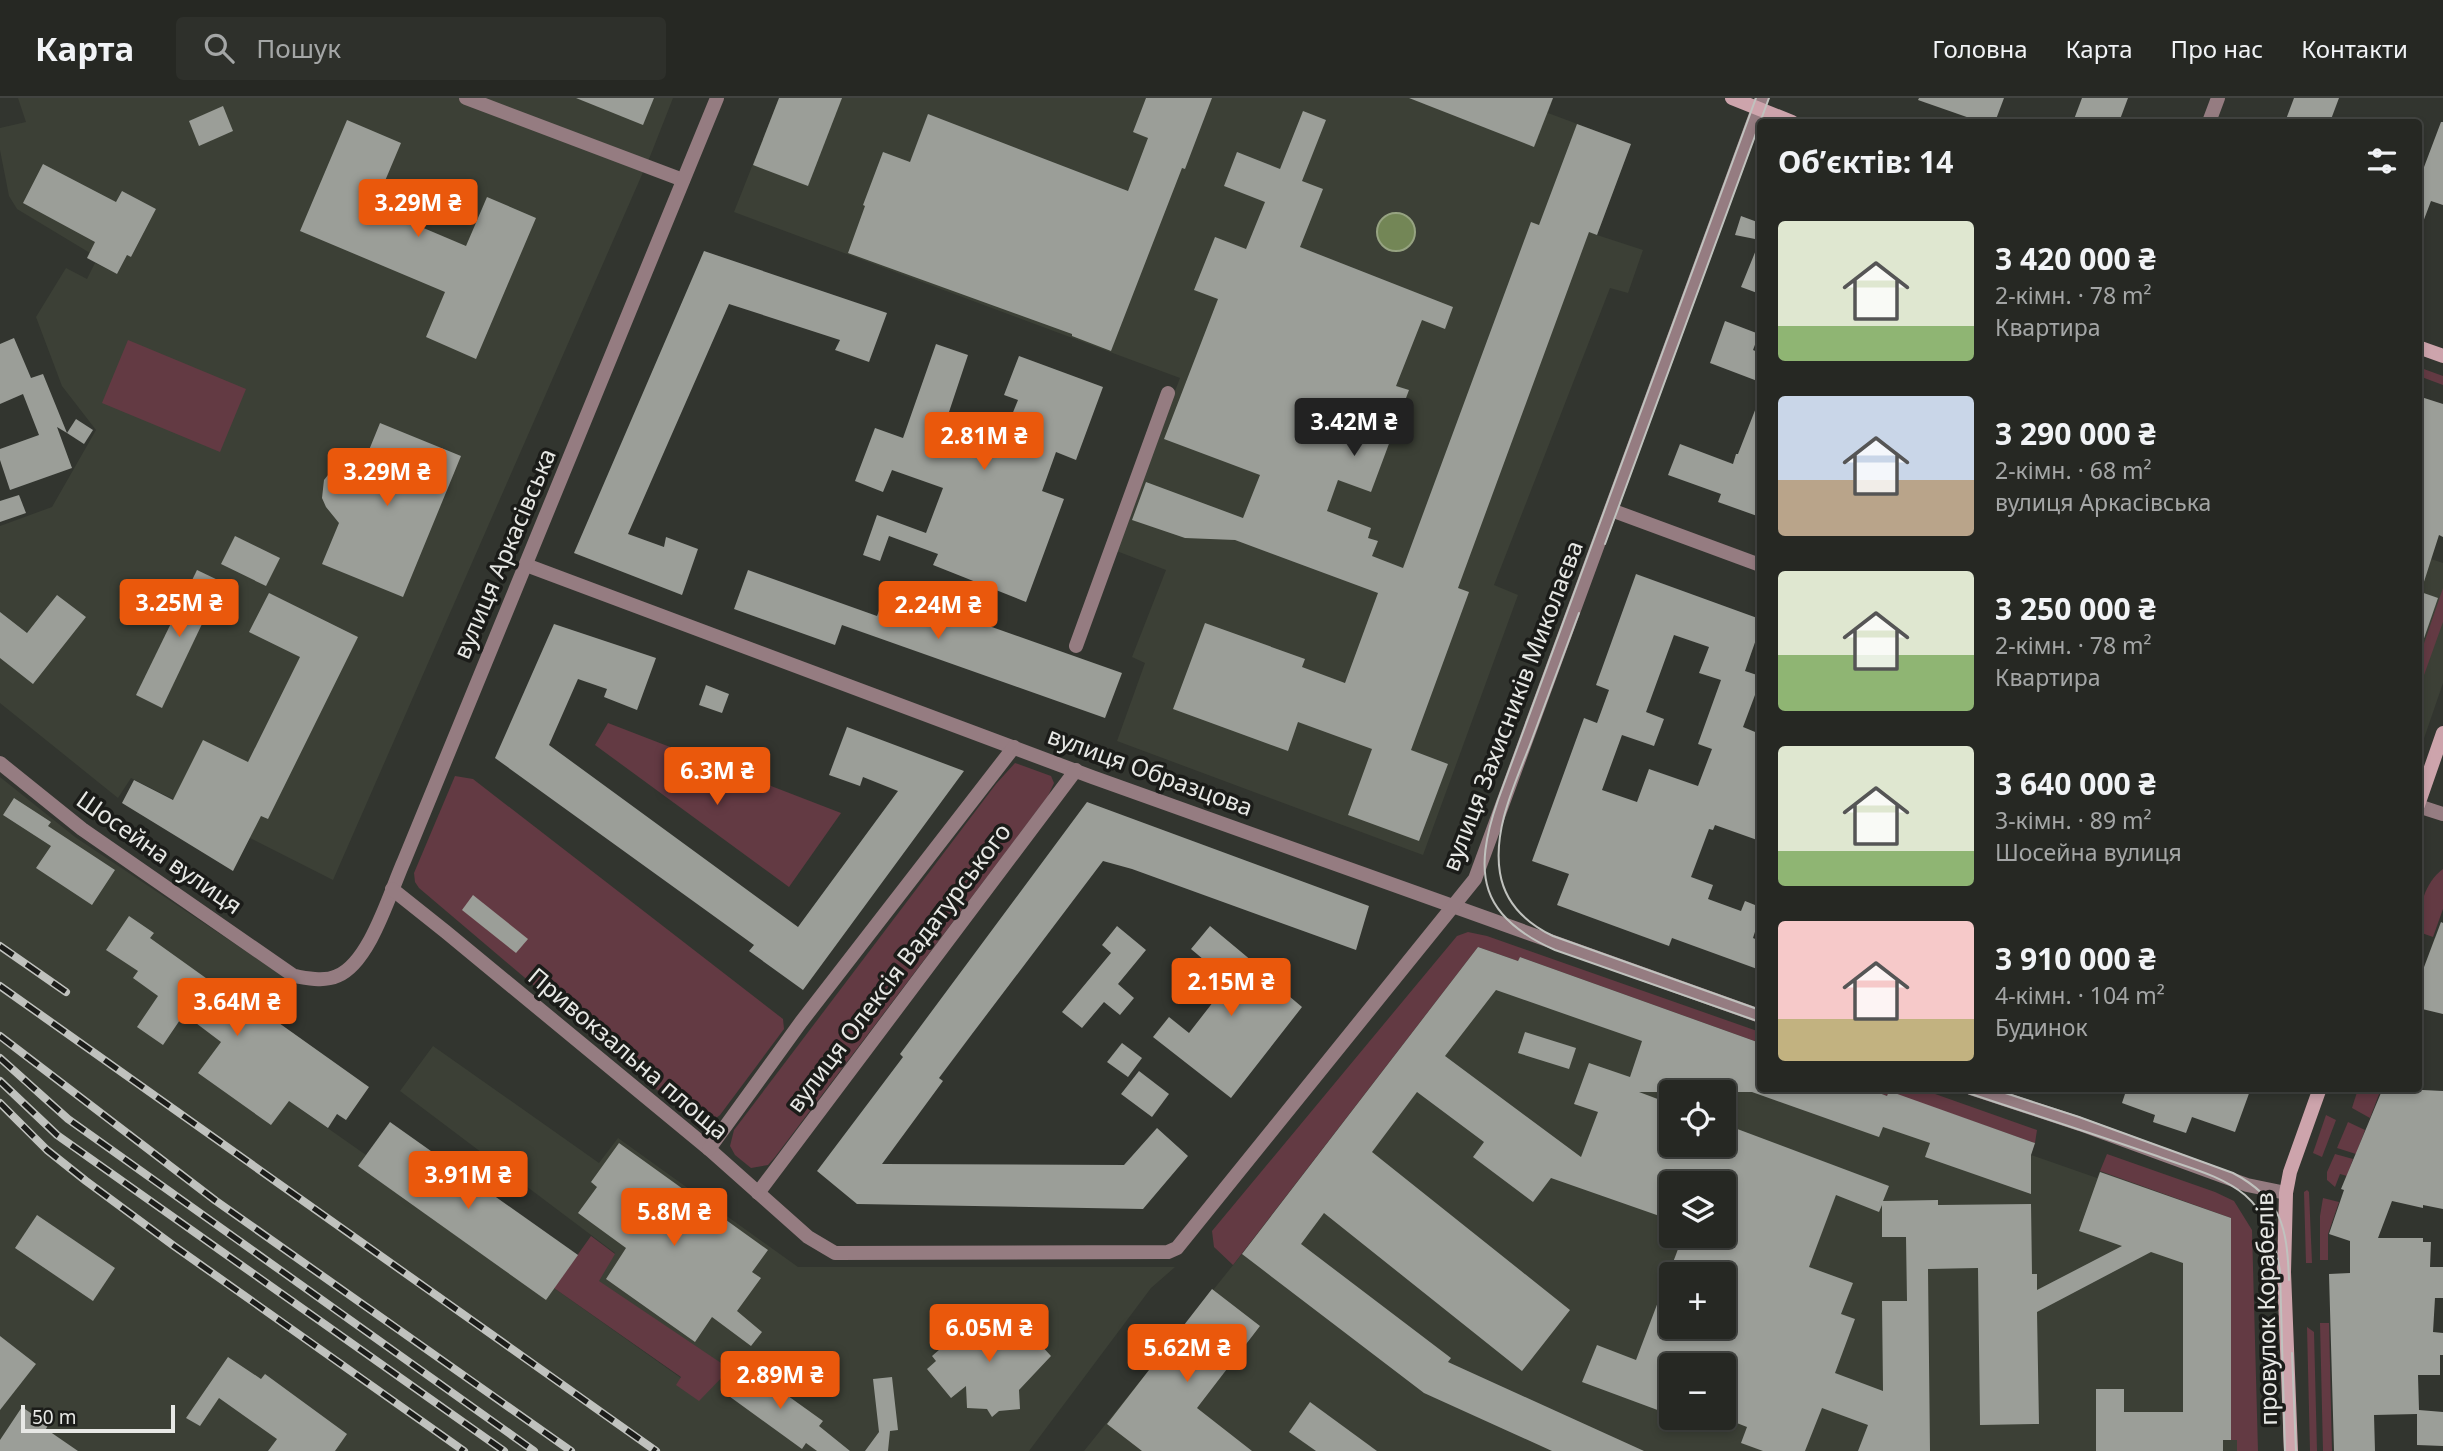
<!DOCTYPE html>
<html lang="uk">
<head>
<meta charset="utf-8">
<style>
	:root { --surface:#262823; --page:#2e302b; --text:#f1f3f6; --muted:#a4a6a6; --line:#424441; --accent:#ea580c }
	body { margin:0; font-family:"Noto Sans",sans-serif; background:var(--page); color:var(--text); height:100vh; display:flex; flex-direction:column; font-size:26px; white-space:nowrap }
	* { box-sizing:border-box; margin:0 }
	p { font-size:23px; color:var(--muted) }
	.icon { flex:none; width:38px; height:38px; fill:none; stroke:currentColor; stroke-width:2; stroke-linecap:round; stroke-linejoin:round }
	.map { position:relative; flex:1; overflow:hidden }
	.side { position:absolute; left:1757px; top:21px; width:665px; height:973px; display:flex; flex-direction:column; background:var(--surface); border-radius:7px; box-shadow:0 4px 10px #0003,0 0 0 2px var(--line) }
	.side>* { flex:none }
	.fabs { position:absolute; left:1659px; top:982px; display:grid; gap:14px }
	.fabs a { display:grid; place-items:center; width:77px; height:77px; border-radius:7px; background:var(--surface); box-shadow:0 4px 10px #0003,0 0 0 2px var(--line); font-size:35px }
	.scale { position:absolute; left:21px; bottom:18px; width:154px; box-sizing:border-box; padding-left:7px; border:4px solid #e7e8e5; border-top:0; font-size:19px; line-height:24px; white-space:nowrap; color:#e7e8e5; -webkit-text-stroke:5px #1b1c19; paint-order:stroke }
	.price { position:absolute; translate:-50% -60px; padding:0 16px; border-radius:7px; background:var(--accent); color:#fff; font-size:23px; line-height:46px; filter:drop-shadow(0 2px 4px #0008) }
	.price::after { content:''; position:absolute; left:50%; top:42px; width:21px; height:16px; margin-left:-10px; background:inherit; clip-path:polygon(0 0,100% 0,50% 100%) }
	.price.active { background:#222; color:#fff }
	ul { padding:0; list-style:none }
	li { display:flex; align-items:center; gap:21px; height:175px; padding:0 21px }
	li span { display:grid; place-items:center; flex:none; width:196px; height:140px; border-radius:7px; color:#555 }
	li>.icon { margin-inline-start:auto }
	span .icon { width:84px; height:84px; fill:#fffc; stroke-width:1 }
	li b { font-size:30px }
	h2 { display:flex; justify-content:space-between; align-items:center; height:84px; padding:0 21px; font-size:30px }
	header { display:flex; align-items:center; gap:42px; box-sizing:border-box; height:98px; padding:0 35px; background:var(--surface); border-bottom:2px solid var(--line) }
	header strong { font-size:33px }
	nav { display:flex; gap:38px; margin-inline-start:auto; font-size:24px }
	.search { width:490px; height:63px; background:var(--page); display:flex; align-items:center; gap:18px; box-sizing:border-box; padding:0 24px; border-radius:7px; color:var(--muted); font-size:26px }
	.map>svg:first-child { display:block }
	.built { fill:#3c4036; fill-rule:evenodd }
	.green { fill:#633a43 }
	.water { fill:#738656; stroke:#96a381; stroke-width:2 }
	.building { fill:#9b9e98; fill-rule:evenodd }
	.lines { fill:none; stroke-linecap:round; stroke-linejoin:round }
	.street { stroke:#957c81; stroke-width:14 }
	.secondary { stroke:#cda4ac; stroke-width:14 }
	.tram { stroke:#c0c2be; stroke-width:2 }
	.rail-casing { stroke:#c0c2be; stroke-width:8 }
	.rail { stroke:#1b1c19; stroke-width:5; stroke-dasharray:16; stroke-linecap:butt }
	.labels { text-anchor:middle; stroke-width:7; stroke-linejoin:round; paint-order:stroke }
	.street-label { font-size:24px; fill:#e7e8e5; stroke:#1b1c19 }
</style>
</head>
<body>
<header>
<strong>Карта</strong>
<div class="search"><svg class="icon" aria-label="search" viewBox="0 0 24 24"><circle cx="10" cy="10" r="6"/><path d="M15 15l6 6"/></svg>Пошук</div>
<nav><a>Головна</a><a>Карта</a><a>Про нас</a><a>Контакти</a></nav>
</header>
<div class="map">
<svg width="2443" height="1353" viewBox="0 0 2443 1353">
	<rect width="100%" height="100%" fill="#32352f"/>
	<g class="built">
		<polygon points="18,0 673,0 651,56 333,782 131,680 118,700 0,605 0,428 52,409 96,332 62,288 36,219 66,170 87,181 95,165 117,176 127,157 131,159 156,111 122,94 90,155 17,111 9,98 0,52 0,30 26,24"/>
		<polygon points="779,0 1553,0 1548,15 1631,46 1597,137 1643,152 1628,195 1610,190 1494,487 1518,497 1423,757 1117,643 1145,565 1132,559 1166,472 1114,452 1180,280 734,114"/>
		<polygon points="2419,457 2443,465 2443,585 2419,655"/>
		<polygon points="0,679 75,739 283,878 293,891 290,902 276,923 322,956 289,1003 366,1057 358,1068 554,1190 681,1280 729,1271 598,1183 615,1155 400,993 433,948 599,1065 618,1040 798,1169 1175,1169 1151,1190 1029,1353 0,1353"/>
		<path d="M 1478,849 L 1518,863 L 1520,859 L 1760,945 L 1760,990 L 1889,993 L 2035,1045 L 2031,1057 L 2097,1080 L 2100,1073 L 2231,1120 L 2231,1341 L 2237,1341 L 2237,1353 L 1084,1353 L 1242,1156 ZM 1671,994 L 1724,994 L 1724,1046 L 1671,1046 ZM 1671,1085 L 1724,1085 L 1724,1138 L 1671,1138 ZM 1671,1176 L 1724,1176 L 1724,1228 L 1671,1228 ZM 1671,1267 L 1724,1267 L 1724,1320 L 1671,1320 Z"/>
	</g>
	<g class="green">
		<polygon points="128,242 246,291 220,354 102,305"/>
		<polygon points="2421,270 2443,278 2443,287 2419,278"/>
		<polygon points="2443,490 2443,524 2419,591 2419,560"/>
		<polygon points="608,625 841,715 789,789 595,647"/>
		<polygon points="1015,665 1051,678 1054,685 1048,698 775,1059 768,1067 751,1070 735,1057 730,1048 734,1032 996,686"/>
		<polygon points="455,678 473,681 783,921 784,931 720,1017 708,1026 695,1024 419,790 415,784 414,775"/>
		<path d="M 2443,771 L 2443,811 L 2433,839 L 2419,834 C 2418,811 2424,785 2443,771 Z"/>
		<polygon points="1468,834 1487,838 1760,934 1760,945 1520,859 1518,863 1478,849 1233,1167 1214,1149 1212,1133 1457,838"/>
		<polygon points="1866,991 1921,991 2037,1032 2035,1045 1889,994 1887,998"/>
		<polygon points="2358,991 2381,991 2370,1020 2352,1010"/>
		<polygon points="2326,1017 2336,1022 2322,1059 2313,1055"/>
		<polygon points="2348,1024 2365,1032 2356,1056 2337,1050"/>
		<polygon points="2107,1056 2215,1094 2234,1103 2252,1132 2258,1353 2237,1353 2237,1342 2231,1342 2231,1120 2100,1073"/>
		<polygon points="2335,1056 2353,1061 2347,1078 2340,1076 2335,1089 2327,1082 2327,1074"/>
		<polygon points="2307,1092 2309,1094 2312,1165 2306,1165 2304,1094"/>
		<polygon points="2323,1100 2339,1104 2328,1136 2328,1162 2320,1162 2320,1118"/>
		<polygon points="591,1138 615,1156 599,1183 730,1271 699,1303 676,1287 681,1279 554,1190"/>
		<polygon points="2320,1225 2329,1225 2332,1353 2323,1353"/>
		<polygon points="2307,1229 2314,1234 2317,1353 2310,1353"/>
	</g>
	<circle class="water" cx="1396" cy="134" r="19"/>
	<g class="building">
		<polygon points="576,0 654,0 643,27"/>
		<polygon points="779,0 842,0 808,88 753,67"/>
		<polygon points="1146,0 1212,0 1185,71 1182,70 1111,253 1072,238 1072,236 848,155 865,108 863,107 883,54 910,64 928,16 1128,93 1148,40 1133,34"/>
		<polygon points="1409,0 1553,0 1534,49"/>
		<polygon points="1919,0 2004,0 1995,24 1981,24 1918,2"/>
		<polygon points="2082,0 2128,0 2119,24 2073,24"/>
		<polygon points="2294,0 2339,0 2330,24 2285,24"/>
		<polygon points="223,8 233,33 199,48 189,23"/>
		<polygon points="1303,13 1326,22 1302,83 1323,91 1300,149 1453,209 1445,231 1422,222 1396,288 1409,292 1371,394 1338,382 1327,413 1371,430 1368,440 1378,443 1372,458 1403,470 1531,124 1539,127 1577,26 1631,46 1597,137 1589,134 1458,490 1469,494 1411,652 1448,666 1419,743 1348,717 1372,651 1298,624 1288,653 1173,611 1205,525 1305,561 1302,569 1345,585 1378,495 1235,442 1185,440 1132,422 1146,384 1243,420 1260,377 1164,341 1218,201 1194,192 1215,139 1246,151 1265,104 1224,88 1237,54 1280,71"/>
		<polygon points="347,22 401,45 374,109 466,148 487,99 536,120 476,261 426,239 445,194 300,133"/>
		<polygon points="2441,24 2443,24 2443,107 2431,103 2420,132 2418,131 2418,85"/>
		<polygon points="43,66 116,104 122,93 156,111 131,159 127,157 117,176 87,160 95,144 23,105"/>
		<polygon points="1741,118 1760,125 1760,196 1741,189 1760,142 1735,137"/>
		<polygon points="704,153 887,215 869,264 835,252 840,242 729,206 628,436 664,449 666,439 698,451 682,497 574,455"/>
		<polygon points="1725,223 1759,236 1753,252 1760,255 1760,284 1710,265"/>
		<polygon points="14,240 31,280 43,276 67,335 57,329 72,370 10,392 0,362 0,351 39,337 23,296 0,306 0,246"/>
		<polygon points="936,246 968,257 949,314 1005,334 1018,302 1004,297 1019,258 1103,289 1076,362 1056,354 1042,393 1064,401 1026,504 933,467 938,456 889,438 880,463 863,457 877,417 926,435 943,390 892,372 883,394 855,383 875,330 903,340"/>
		<polygon points="2418,298 2443,306 2443,439 2439,437 2422,490 2418,490"/>
		<polygon points="1759,302 1760,302 1760,419 1718,404 1721,396 1668,377 1680,346 1733,366 1736,356 1738,356"/>
		<polygon points="76,321 93,332 84,346 67,335"/>
		<polygon points="380,325 461,358 403,499 322,466 339,425 326,409 322,400 324,382 336,367 345,364 365,362"/>
		<polygon points="19,397 26,415 0,424 0,403"/>
		<polygon points="235,438 280,460 266,488 221,466"/>
		<polygon points="197,472 222,484 162,610 136,597"/>
		<polygon points="748,472 877,518 887,492 1122,575 1105,620 842,527 835,547 734,511"/>
		<path d="M 1636,476 L 1760,521 L 1760,530 L 1745,573 L 1760,578 L 1760,599 L 1755,597 L 1743,629 L 1760,636 L 1760,743 L 1715,727 L 1713,732 L 1709,731 L 1691,779 L 1713,787 L 1708,801 L 1741,813 L 1745,803 L 1760,809 L 1760,818 L 1753,840 L 1760,843 L 1760,872 L 1672,840 L 1669,848 L 1557,807 L 1569,776 L 1532,763 L 1584,620 L 1597,625 L 1609,592 L 1596,587 ZM 1674,537 L 1709,549 L 1699,575 L 1721,582 L 1698,646 L 1712,651 L 1698,688 L 1649,671 L 1637,704 L 1602,692 L 1622,637 L 1654,648 L 1664,621 L 1646,614 Z"/>
		<polygon points="2418,493 2438,500 2421,549 2418,548"/>
		<polygon points="269,495 358,539 268,721 261,718 233,773 122,705 134,682 173,702 203,642 248,664 300,559 249,534"/>
		<polygon points="57,497 86,519 33,586 0,560 0,514 27,535"/>
		<polygon points="554,526 656,560 637,612 604,599 607,591 578,581 549,647 798,829 898,693 863,679 860,688 829,677 847,629 964,673 803,892 749,853 754,847 495,660"/>
		<polygon points="706,587 729,596 722,615 699,607"/>
		<polygon points="14,700 51,724 48,728 115,772 92,807 36,770 51,748 3,717"/>
		<polygon points="1087,704 1369,808 1356,852 1132,771 1103,763 972,936 939,980 943,983 882,1066 1124,1067 1157,1030 1188,1058 1143,1111 857,1106 817,1073 903,959 900,956"/>
		<polygon points="473,797 528,841 516,855 462,812"/>
		<polygon points="129,818 154,835 150,840 245,908 248,903 369,989 346,1022 337,1016 328,1030 289,1003 271,1027 198,975 221,944 184,916 163,947 137,929 158,898 133,880 138,873 106,852"/>
		<polygon points="2441,824 2443,825 2443,916 2418,910 2418,885"/>
		<polygon points="1117,828 1146,852 1118,886 1134,900 1120,917 1104,904 1082,930 1062,914 1111,855 1102,847"/>
		<polygon points="1210,828 1252,863 1250,865 1302,909 1231,1000 1153,939 1169,919 1189,935 1217,899 1204,889 1217,873 1191,851"/>
		<path d="M 1478,849 L 1518,863 L 1520,859 L 1760,945 L 1760,990 L 1866,990 L 1887,998 L 1889,993 L 2035,1045 L 2031,1057 L 2031,1096 L 1925,1059 L 1930,1045 L 1883,1029 L 1879,1039 L 1752,994 L 1639,994 L 1671,1006 L 1671,1046 L 1724,1046 L 1724,1026 L 1889,1088 L 1883,1103 L 1938,1102 L 1938,1107 L 2031,1106 L 2032,1176 L 2037,1176 L 2037,1192 L 2122,1148 L 2079,1133 L 2100,1074 L 2231,1120 L 2231,1342 L 2223,1342 L 2223,1353 L 2096,1353 L 2096,1291 L 2124,1291 L 2124,1314 L 2183,1314 L 2183,1165 L 2151,1154 L 2037,1214 L 2039,1326 L 1980,1327 L 1978,1170 L 1928,1171 L 1930,1353 L 1858,1353 L 1868,1327 L 1822,1310 L 1805,1353 L 1763,1353 L 1741,1345 L 1747,1329 L 1724,1320 L 1724,1267 L 1671,1267 L 1671,1317 L 1582,1284 L 1597,1247 L 1636,1262 L 1683,1138 L 1724,1138 L 1724,1085 L 1671,1085 L 1671,1122 L 1551,1080 L 1533,1104 L 1473,1059 L 1484,1044 L 1417,994 L 1372,1054 L 1570,1212 L 1522,1273 L 1324,1115 L 1301,1146 L 1451,1260 L 1448,1264 L 1644,1353 L 1552,1353 L 1424,1295 L 1242,1156 ZM 1496,892 L 1642,943 L 1630,979 L 1589,965 L 1574,1006 L 1598,1014 L 1581,1059 L 1445,958 ZM 1836,1097 L 1879,1114 L 1882,1107 L 1882,1139 L 1906,1139 L 1907,1203 L 1882,1203 L 1883,1293 L 1835,1275 L 1855,1221 L 1841,1216 L 1853,1185 L 1809,1169 ZM 1671,1176 L 1724,1176 L 1724,1228 L 1671,1228 Z"/>
		<polygon points="1525,934 1576,950 1569,971 1518,955"/>
		<polygon points="1122,945 1142,960 1128,979 1107,964"/>
		<polygon points="1139,973 1169,996 1152,1019 1121,996"/>
		<polygon points="2127,990 2251,990 2235,1034 2192,1019 2186,1035 2153,1024 2155,1017 2122,1005"/>
		<polygon points="2383,990 2443,993 2443,1111 2423,1107 2423,1110 2392,1103 2378,1140 2423,1140 2423,1144 2431,1144 2430,1169 2443,1169 2443,1200 2435,1200 2433,1234 2443,1235 2443,1257 2440,1257 2440,1277 2418,1277 2419,1312 2443,1314 2443,1348 2417,1347 2417,1316 2374,1317 2375,1353 2334,1353 2329,1176 2350,1175 2350,1143 2329,1136 2344,1092 2341,1091"/>
		<polygon points="390,1024 578,1157 546,1202 358,1068"/>
		<polygon points="619,1045 768,1152 752,1174 761,1180 737,1213 762,1234 751,1248 712,1219 695,1244 606,1181 626,1150 578,1115 597,1089 591,1084"/>
		<polygon points="37,1117 115,1170 93,1203 15,1150"/>
		<polygon points="1212,1191 1260,1228 1197,1310 1252,1353 1142,1353 1107,1326"/>
		<polygon points="992,1215 1003,1217 1018,1231 1026,1231 1051,1258 1019,1292 1020,1311 999,1313 992,1319 987,1311 967,1310 966,1288 951,1300 927,1271 936,1263 932,1258 962,1232 972,1231 981,1220"/>
		<polygon points="0,1238 36,1266 0,1312"/>
		<polygon points="228,1259 261,1281 265,1276 347,1336 335,1353 268,1353 277,1341 219,1300 200,1328 186,1320"/>
		<polygon points="742,1265 823,1323 819,1328 850,1353 817,1353 806,1345 802,1351 722,1293"/>
		<polygon points="892,1279 898,1332 890,1333 888,1353 865,1353 879,1334 873,1281"/>
		<polygon points="1310,1304 1377,1353 1316,1353 1289,1334"/>
		<polygon points="22,1309 48,1327 46,1331 78,1353 0,1353 0,1342"/>
	</g>
	<g class="lines">
		<g class="street">
			<polyline points="466,0 683,82"/>
			<polyline points="2209,24 2218,0"/>
			<polyline points="1611,412 1760,467"/>
			<polyline points="526,467 1092,679 1760,918"/>
			<polyline points="1076,548 1168,295"/>
			<path d="M 0,665 L 82,731 L 294,878 C 307,880 324,884 337,878 C 370,865 390,794 404,763 L 717,0"/>
			<polyline points="2418,708 2443,716"/>
			<polyline points="392,791 446,834 709,1051 808,1139 835,1155 1168,1154 1177,1150 1475,781 1762,0"/>
			<polyline points="1971,990 2080,1026 2247,1087 2286,1095"/>
			<polyline points="709,1051 801,924 1014,649"/>
			<polyline points="758,1095 1076,672"/>
		</g>
		<g class="secondary">
			<polyline points="1732,0 1792,24"/>
			<polyline points="2418,249 2443,258"/>
			<polyline points="2418,707 2443,635"/>
			<polyline points="2291,1353 2284,1174 2286,1095 2290,1074 2320,990"/>
		</g>
		<g class="tram">
			<path d="M 1756,0 L 1498,702 C 1472,776 1480,819 1555,852 L 1760,924"/>
			<polyline points="1605,446 1769,0"/>
			<path d="M 1579,515 C 1564,555 1549,595 1534,636 C 1519,678 1492,728 1500,775 C 1505,805 1526,825 1553,838 L 1760,912"/>
			<path d="M 1953,990 C 2021,1013 2089,1034 2157,1058 C 2186,1069 2221,1077 2245,1097 C 2267,1116 2276,1145 2280,1173 L 2285,1353"/>
			<path d="M 1990,990 L 2079,1019 L 2233,1075 C 2282,1101 2287,1129 2289,1182"/>
			<polyline points="2292,1255 2296,1353"/>
		</g>
		<defs>
			<g id="rail">
				<polyline points="0,848 66,894"/>
				<polyline points="0,888 656,1353"/>
				<polyline points="0,938 216,1103 571,1353"/>
				<polyline points="0,960 68,1021 534,1353"/>
				<polyline points="0,983 57,1037 504,1353"/>
				<polyline points="0,1005 47,1052 86,1083 174,1148 464,1353"/>
			</g>
		</defs>
		<use href="#rail" class="rail-casing"/>
		<use href="#rail" class="rail"/>
	</g>
	<g class="labels">
		<g class="street-label">
			<text transform="translate(505 456) rotate(-67)" y="8">вулиця Аркасівська</text>
			<text transform="translate(1513 608) rotate(-69)" y="8">вулиця Захисників Миколаєва</text>
			<text transform="translate(1150 674) rotate(20)" y="8">вулиця Образцова</text>
			<text transform="translate(159 755) rotate(35)" y="8">Шосейна вулиця</text>
			<text transform="translate(899 870) rotate(-53)" y="8">вулиця Олексія Вадатурського</text>
			<text transform="translate(628 956) rotate(40)" y="8">Привокзальна площа</text>
			<text transform="translate(2267 1211) rotate(-91)" y="8">провулок Корабелів</text>
		</g>
	</g>
</svg>
<div class="fabs">
<a><svg class="icon" aria-label="locate" viewBox="0 0 24 24"><circle cx="12" cy="12" r="6"/><path d="M12 2v4M12 18v4M2 12h4M18 12h4"/></svg></a>
<a><svg class="icon" aria-label="layers" viewBox="0 0 24 24"><path d="M12 4l9 5-9 5-9-5zM3 14l9 5 9-5"/></svg></a>
<a>+</a>
<a>−</a>
</div>
<div class="scale">50 m</div>
<b class="price" style="left:418px;top:141px">3.29M ₴</b>
<b class="price active" style="left:1354px;top:360px">3.42M ₴</b>
<b class="price" style="left:984px;top:374px">2.81M ₴</b>
<b class="price" style="left:387px;top:410px">3.29M ₴</b>
<b class="price" style="left:179px;top:541px">3.25M ₴</b>
<b class="price" style="left:938px;top:543px">2.24M ₴</b>
<b class="price" style="left:717px;top:709px">6.3M ₴</b>
<b class="price" style="left:1231px;top:920px">2.15M ₴</b>
<b class="price" style="left:237px;top:940px">3.64M ₴</b>
<b class="price" style="left:468px;top:1113px">3.91M ₴</b>
<b class="price" style="left:674px;top:1150px">5.8M ₴</b>
<b class="price" style="left:989px;top:1266px">6.05M ₴</b>
<b class="price" style="left:1187px;top:1286px">5.62M ₴</b>
<b class="price" style="left:780px;top:1313px">2.89M ₴</b>
<section class="side">
<h2>Об’єктів: 14<svg class="icon" aria-label="filters" viewBox="0 0 24 24"><path d="M4 7h16M4 17h16"/><circle cx="9" cy="7" r="2"/><circle cx="15" cy="17" r="2"/></svg></h2>
<ul>
<li><span style="background:linear-gradient(#dfe7d0 75%,#8fb573 0)"><svg class="icon" aria-label="home" viewBox="0 0 24 24"><path d="M3 11l9-7 9 7M6 9v11h12V9"/></svg></span><div><b>3 420 000 ₴</b><p>2-кімн. · 78 m²</p><p>Квартира</p></div></li>
<li><span style="background:linear-gradient(#c9d6e8 60%,#b9a48a 0)"><svg class="icon" aria-label="home" viewBox="0 0 24 24"><path d="M3 11l9-7 9 7M6 9v11h12V9"/></svg></span><div><b>3 290 000 ₴</b><p>2-кімн. · 68 m²</p><p>вулиця Аркасівська</p></div></li>
<li><span style="background:linear-gradient(#dfe7d0 60%,#8fb573 0)"><svg class="icon" aria-label="home" viewBox="0 0 24 24"><path d="M3 11l9-7 9 7M6 9v11h12V9"/></svg></span><div><b>3 250 000 ₴</b><p>2-кімн. · 78 m²</p><p>Квартира</p></div></li>
<li><span style="background:linear-gradient(#dfe7d0 75%,#8fb573 0)"><svg class="icon" aria-label="home" viewBox="0 0 24 24"><path d="M3 11l9-7 9 7M6 9v11h12V9"/></svg></span><div><b>3 640 000 ₴</b><p>3-кімн. · 89 m²</p><p>Шосейна вулиця</p></div></li>
<li><span style="background:linear-gradient(#f6c9c9 70%,#c2b280 0)"><svg class="icon" aria-label="home" viewBox="0 0 24 24"><path d="M3 11l9-7 9 7M6 9v11h12V9"/></svg></span><div><b>3 910 000 ₴</b><p>4-кімн. · 104 m²</p><p>Будинок</p></div></li>
</ul>
</section>
</div>
</body>
</html>
